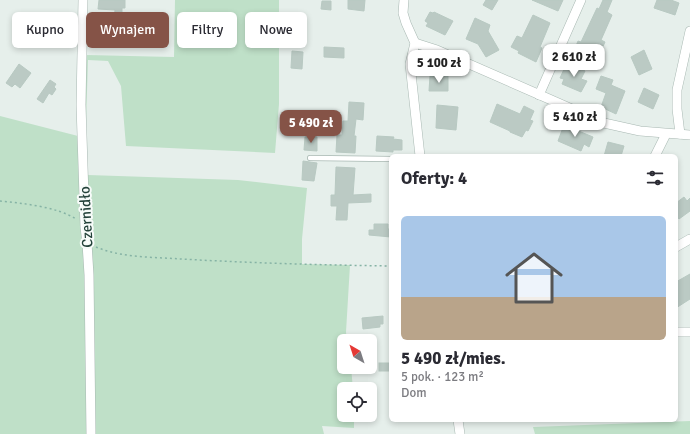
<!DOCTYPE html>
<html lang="pl">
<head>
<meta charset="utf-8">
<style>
	:root { --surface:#fff; --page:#f2f2f3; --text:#2b2b33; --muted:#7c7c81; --line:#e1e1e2; --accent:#855347 }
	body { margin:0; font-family:Signika,sans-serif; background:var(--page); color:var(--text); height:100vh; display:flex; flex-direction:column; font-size:15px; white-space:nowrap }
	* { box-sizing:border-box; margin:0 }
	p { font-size:13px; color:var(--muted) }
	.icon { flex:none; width:22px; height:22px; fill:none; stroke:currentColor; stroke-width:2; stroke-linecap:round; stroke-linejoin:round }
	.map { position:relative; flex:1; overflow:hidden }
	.details { position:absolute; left:389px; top:154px; width:289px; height:268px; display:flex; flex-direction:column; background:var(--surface); border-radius:6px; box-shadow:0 2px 6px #0003 }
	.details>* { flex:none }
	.banner { position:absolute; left:12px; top:12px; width:317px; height:36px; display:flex; gap:8px }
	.needle { width:26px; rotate:321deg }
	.fabs { position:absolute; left:337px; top:334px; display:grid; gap:8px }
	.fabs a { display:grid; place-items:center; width:40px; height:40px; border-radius:6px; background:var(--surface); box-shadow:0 2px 6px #0003; font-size:20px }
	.price { position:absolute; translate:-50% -34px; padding:0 9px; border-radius:8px; background:#fff; color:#222; font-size:13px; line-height:26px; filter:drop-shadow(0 1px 2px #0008) }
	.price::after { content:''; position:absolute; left:50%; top:24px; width:12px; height:9px; margin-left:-6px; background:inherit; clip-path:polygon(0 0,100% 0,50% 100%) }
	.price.on { background:var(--accent); color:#fff }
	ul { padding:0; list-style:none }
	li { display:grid; align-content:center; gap:8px; height:212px; padding:0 12px }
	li+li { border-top:1px solid var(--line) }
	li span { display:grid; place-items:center; height:124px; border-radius:6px; color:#555 }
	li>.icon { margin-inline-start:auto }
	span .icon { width:72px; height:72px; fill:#fffc; stroke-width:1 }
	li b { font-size:17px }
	h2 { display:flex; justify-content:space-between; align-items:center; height:48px; padding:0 12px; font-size:17px }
	.pill { padding:0 14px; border-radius:6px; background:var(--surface); box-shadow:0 2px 6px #0003; font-size:14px; line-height:36px }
	.pill.on { background:var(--accent); color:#fff }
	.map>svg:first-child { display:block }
	.green { fill:#bfe0c8 }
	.building { fill:#bbcac4; stroke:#b8c9c2 }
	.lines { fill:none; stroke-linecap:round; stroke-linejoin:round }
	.lane-casing { stroke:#a8b8b2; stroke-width:6 }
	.street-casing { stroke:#a8b8b2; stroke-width:10 }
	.path { stroke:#86b3a5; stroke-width:1.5; stroke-dasharray:2 3; stroke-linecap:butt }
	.lane { stroke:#fff; stroke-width:4.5 }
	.street { stroke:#fff; stroke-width:9 }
	.labels { text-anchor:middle; stroke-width:4; stroke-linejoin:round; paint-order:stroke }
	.street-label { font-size:15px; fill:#24423a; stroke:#f7fbf9 }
</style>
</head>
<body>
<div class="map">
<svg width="690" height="434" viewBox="0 0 690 434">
	<rect width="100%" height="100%" fill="#e6efeb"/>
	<g class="green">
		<polygon points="175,0 279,0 279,104 275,153 126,146 121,86 108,61 88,60 86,122 86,55 174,57"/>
		<polygon points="0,116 78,136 88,175 238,180 307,188 302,239 302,264 350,265 346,332 347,341 344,341 344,367 351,367 353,389 344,389 344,415 354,415 354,428 322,426 324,434 0,434"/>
		<polygon points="690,421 690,434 535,434 533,427"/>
	</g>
	<g class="building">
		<polygon points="99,0 125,0 125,8 122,8 122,22 114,21 115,10 98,9"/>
		<polygon points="348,0 365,0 364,11 348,9"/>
		<polygon points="486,0 498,0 492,10 483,5"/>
		<polygon points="532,0 563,0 558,11"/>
		<polygon points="603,0 612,0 607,12 612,15 601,40 605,42 599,55 596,54 594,59 574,51 578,41 581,42 597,8 599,9"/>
		<polygon points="657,0 671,0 679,3 675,15 654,8"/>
		<polygon points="322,1 331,1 331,10 321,9"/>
		<polygon points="430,12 433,13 434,12 453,21 445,35 426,26 428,23 425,21"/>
		<polygon points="533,15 550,23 540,47 542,48 536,62 518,53 519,51 511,47 517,36 522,38"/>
		<polygon points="475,18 490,25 488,31 499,50 486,57 478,44 466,39"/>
		<polygon points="324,47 344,48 344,58 324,57"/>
		<polygon points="644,50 652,69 639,75 631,57"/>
		<polygon points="292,51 303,52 302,69 291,68"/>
		<polygon points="19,64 31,73 20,88 15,84 12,87 6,83"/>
		<polygon points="570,64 585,71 581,79 587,81 581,92 562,84 564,79 560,78 565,67 568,68"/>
		<polygon points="430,76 448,76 448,91 429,91"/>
		<polygon points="601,76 613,80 611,85 625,91 616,114 601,107 606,93 596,89"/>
		<polygon points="50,80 56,84 54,87 56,89 52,95 49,93 43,103 37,99"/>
		<polygon points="644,88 659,95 653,109 638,102"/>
		<polygon points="349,102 364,103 363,120 356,119 354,136 356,136 355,153 336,152 337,135 342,135 343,121 348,121"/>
		<polygon points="497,104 520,114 524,106 534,111 530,120 533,121 528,131 526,130 522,137 510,132 510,131 490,122"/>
		<polygon points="437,105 458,107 456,130 436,128"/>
		<polygon points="564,125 593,137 589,147 584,144 581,151 558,141"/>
		<polygon points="377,136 394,137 393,139 402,140 402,150 393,150 393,152 376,151"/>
		<polygon points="305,137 317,137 317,151 304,150"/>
		<polygon points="608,142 624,146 621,156 604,156"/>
		<polygon points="303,161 317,163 314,181 302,180"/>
		<polygon points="336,167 355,168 353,195 371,194 371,202 348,203 347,220 336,220 337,206 331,206 331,195 335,195"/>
		<polygon points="684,197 687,201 690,198 690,211 679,219 676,215 676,203"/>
		<polygon points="374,224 388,224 388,229 391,229 391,237 369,235 369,230 374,230"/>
		<polygon points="690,274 690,299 676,308 676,282"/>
		<polygon points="383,316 383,324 380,324 380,327 363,329 362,318"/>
		<rect x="379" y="363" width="12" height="8"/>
	</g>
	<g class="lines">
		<defs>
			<polyline id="lane" points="310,158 391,159"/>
			<g id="street">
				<polyline points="83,0 81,105 85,227 87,243 89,275 91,434"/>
				<polyline points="404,0 403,13 406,23 415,43 410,64 420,156"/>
				<polyline points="415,43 437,50 604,123 640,131 690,135"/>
				<polyline points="539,95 581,0"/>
				<polyline points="680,134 677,109 677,90 690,31"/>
				<polyline points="655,156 666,134"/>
				<polyline points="676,247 690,239"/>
				<polyline points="676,332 690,332"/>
				<polyline points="458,420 460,434"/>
			</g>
		</defs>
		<use href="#lane" class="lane-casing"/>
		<use href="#street" class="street-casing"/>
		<g class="path">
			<path d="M 0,201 C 21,203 58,207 76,219"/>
			<path d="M 96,247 C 122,258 153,257 181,259 C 251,263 321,265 391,266"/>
		</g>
		<use href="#lane" class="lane"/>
		<use href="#street" class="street"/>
	</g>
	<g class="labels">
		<g class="street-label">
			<text transform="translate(86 217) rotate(-93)" y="5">Czernidło</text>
		</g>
	</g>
</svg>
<div class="fabs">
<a><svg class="needle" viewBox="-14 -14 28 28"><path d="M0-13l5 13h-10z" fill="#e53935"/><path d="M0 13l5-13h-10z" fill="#7c7c81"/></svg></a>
<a><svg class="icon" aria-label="locate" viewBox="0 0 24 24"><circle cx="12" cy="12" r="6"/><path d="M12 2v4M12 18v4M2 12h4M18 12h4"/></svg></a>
</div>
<b class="price" style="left:574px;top:78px">2 610 zł</b>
<b class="price" style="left:439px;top:84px">5 100 zł</b>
<b class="price" style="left:575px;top:138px">5 410 zł</b>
<b class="price on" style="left:311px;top:144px">5 490 zł</b>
<div class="banner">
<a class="pill">Kupno</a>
<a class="pill on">Wynajem</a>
<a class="pill">Filtry</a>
<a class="pill">Nowe</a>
</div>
<section class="details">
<h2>Oferty: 4<svg class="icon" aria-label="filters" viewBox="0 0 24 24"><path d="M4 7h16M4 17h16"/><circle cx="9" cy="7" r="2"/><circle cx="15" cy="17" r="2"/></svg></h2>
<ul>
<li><span style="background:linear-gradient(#a9c7e8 65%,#b9a48a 0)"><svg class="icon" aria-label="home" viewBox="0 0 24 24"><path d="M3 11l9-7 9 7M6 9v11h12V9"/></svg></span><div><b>5 490 zł/mies.</b><p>5 pok. · 123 m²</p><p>Dom</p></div></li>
</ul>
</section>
</div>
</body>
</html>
